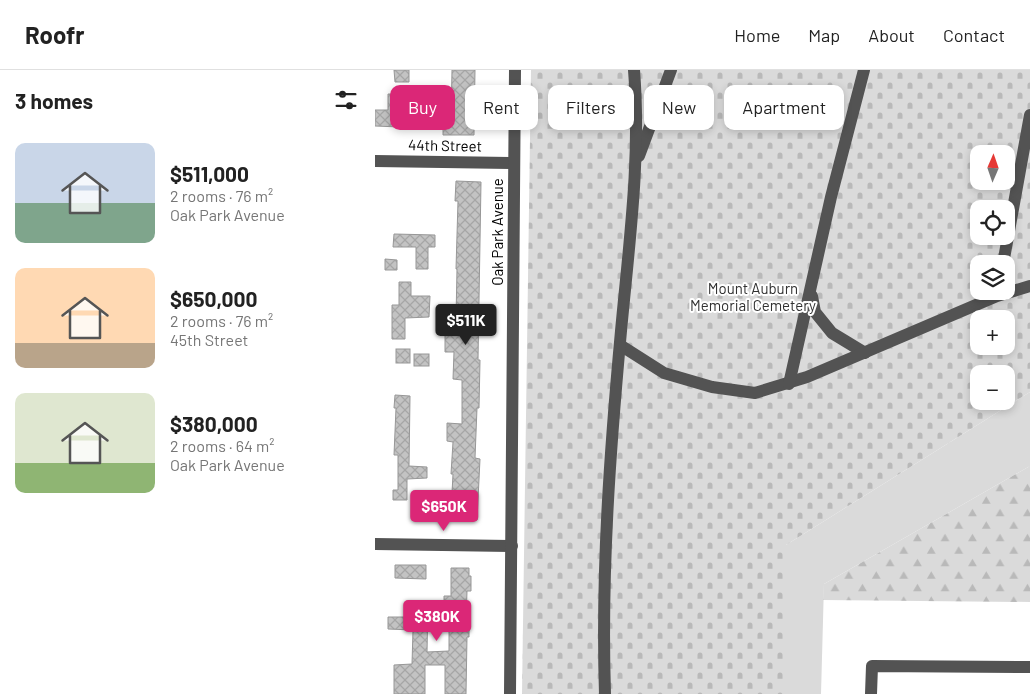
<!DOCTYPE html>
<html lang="en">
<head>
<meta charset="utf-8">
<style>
	:root { --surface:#fff; --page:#f6f6f6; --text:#222; --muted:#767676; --line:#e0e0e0; --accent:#db2777 }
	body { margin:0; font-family:Barlow,sans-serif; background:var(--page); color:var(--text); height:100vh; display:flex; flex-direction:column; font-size:19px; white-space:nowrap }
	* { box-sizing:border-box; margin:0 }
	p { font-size:16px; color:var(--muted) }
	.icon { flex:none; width:28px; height:28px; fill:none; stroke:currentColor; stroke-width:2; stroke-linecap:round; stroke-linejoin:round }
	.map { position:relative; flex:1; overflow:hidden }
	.drawer { display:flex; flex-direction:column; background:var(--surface); width:375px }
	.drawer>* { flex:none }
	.banner { position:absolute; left:15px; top:15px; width:475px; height:45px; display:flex; gap:10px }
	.needle { width:32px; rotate:2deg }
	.controls { position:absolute; left:595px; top:75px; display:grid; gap:10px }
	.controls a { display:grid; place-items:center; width:45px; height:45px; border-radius:10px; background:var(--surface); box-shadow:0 2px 8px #0003; font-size:25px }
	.price { position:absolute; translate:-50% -42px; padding:0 11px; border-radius:5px; background:var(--accent); color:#fff; font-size:16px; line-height:32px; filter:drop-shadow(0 1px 2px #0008) }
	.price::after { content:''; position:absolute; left:50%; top:30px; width:15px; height:11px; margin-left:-8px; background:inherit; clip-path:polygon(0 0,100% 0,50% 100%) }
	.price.active { background:#222; color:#fff }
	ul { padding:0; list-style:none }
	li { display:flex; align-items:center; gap:15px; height:125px; padding:0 15px }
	li span { display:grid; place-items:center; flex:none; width:140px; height:100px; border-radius:10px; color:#555 }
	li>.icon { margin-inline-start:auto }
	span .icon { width:60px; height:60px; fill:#fffc; stroke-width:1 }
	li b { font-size:21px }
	h2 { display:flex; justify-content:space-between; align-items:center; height:60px; padding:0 15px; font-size:21px }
	.tag { padding:0 18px; border-radius:10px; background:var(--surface); box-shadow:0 2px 8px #0003; font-size:18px; line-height:45px }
	.tag.active { background:var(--accent); color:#fff }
	header { display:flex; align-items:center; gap:30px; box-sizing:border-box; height:70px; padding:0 25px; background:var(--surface); border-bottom:1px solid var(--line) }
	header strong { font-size:24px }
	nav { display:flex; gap:28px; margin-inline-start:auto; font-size:18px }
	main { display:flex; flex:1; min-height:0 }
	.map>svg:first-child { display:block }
	.green { fill:#dadada }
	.forest { fill:url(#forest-firs) }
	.cemetery { fill:url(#cemetery-stones); fill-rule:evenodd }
	.building { fill:url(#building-cross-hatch); stroke:#979797 }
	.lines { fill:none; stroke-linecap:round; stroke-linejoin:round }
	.minor { stroke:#535353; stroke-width:12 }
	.labels { text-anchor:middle; stroke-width:4; stroke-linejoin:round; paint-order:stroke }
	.street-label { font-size:15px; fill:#000; stroke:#fff }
	.park-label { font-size:15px; fill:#313131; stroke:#fff }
</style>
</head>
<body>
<header>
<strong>Roofr</strong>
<nav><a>Home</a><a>Map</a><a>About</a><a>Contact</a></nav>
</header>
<main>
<section class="drawer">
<h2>3 homes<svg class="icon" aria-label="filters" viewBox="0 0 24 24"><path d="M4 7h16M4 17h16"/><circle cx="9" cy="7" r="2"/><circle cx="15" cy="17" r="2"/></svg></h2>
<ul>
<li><span style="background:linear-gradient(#c9d6e8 60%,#7fa58c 0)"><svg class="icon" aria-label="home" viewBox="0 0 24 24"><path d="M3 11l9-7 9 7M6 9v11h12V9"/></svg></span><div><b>$511,000</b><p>2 rooms · 76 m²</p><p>Oak Park Avenue</p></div></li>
<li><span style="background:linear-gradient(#ffd9b3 75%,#b9a48a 0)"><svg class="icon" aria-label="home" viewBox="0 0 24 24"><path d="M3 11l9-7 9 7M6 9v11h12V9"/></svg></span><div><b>$650,000</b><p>2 rooms · 76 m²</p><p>45th Street</p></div></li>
<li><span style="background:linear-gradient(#dfe7d0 70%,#8fb573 0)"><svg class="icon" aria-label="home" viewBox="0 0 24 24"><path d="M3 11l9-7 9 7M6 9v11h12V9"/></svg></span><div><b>$380,000</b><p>2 rooms · 64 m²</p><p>Oak Park Avenue</p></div></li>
</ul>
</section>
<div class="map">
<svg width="655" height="624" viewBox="0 0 655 624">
	<defs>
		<pattern id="forest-firs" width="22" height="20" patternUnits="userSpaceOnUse" patternTransform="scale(1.25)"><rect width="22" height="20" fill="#dadada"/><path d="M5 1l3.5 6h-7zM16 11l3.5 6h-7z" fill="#b9b9b9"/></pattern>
		<pattern id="cemetery-stones" width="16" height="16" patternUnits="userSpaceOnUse" patternTransform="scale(1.25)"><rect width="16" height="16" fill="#dadada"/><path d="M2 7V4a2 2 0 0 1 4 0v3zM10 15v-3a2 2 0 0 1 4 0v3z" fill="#b9b9b9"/></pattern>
		<pattern id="building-cross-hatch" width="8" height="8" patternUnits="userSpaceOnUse" patternTransform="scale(1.25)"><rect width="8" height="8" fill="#c3c3c3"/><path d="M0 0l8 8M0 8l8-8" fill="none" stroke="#a6a6a6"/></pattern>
	</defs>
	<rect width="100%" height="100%" fill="#fff"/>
	<polygon class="green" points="655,322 655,396 449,514 446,624 411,624 411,475"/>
	<polygon class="forest" points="655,396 655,532 448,530 449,514"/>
	<path class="cemetery" d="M 156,0 L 655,0 L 655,322 L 411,475 L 411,624 L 147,624 ZM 604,84 L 631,84 L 631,111 L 604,111 ZM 604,139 L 631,139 L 631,166 L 604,166 ZM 604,194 L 631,194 L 631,221 L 604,221 ZM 604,249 L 631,249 L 631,276 L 604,276 ZM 604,304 L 631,304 L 631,331 L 604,331 Z"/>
	<g class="building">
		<polygon points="19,0 34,0 34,12 20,12"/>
		<polygon points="77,0 100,0 99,65 68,65 68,49 76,49"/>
		<polygon points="13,24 27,24 25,57 0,56 0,40 13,40"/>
		<polygon points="81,111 106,112 103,290 105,290 104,338 102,338 100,388 105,389 102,450 88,449 88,424 77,423 78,404 76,404 78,372 72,371 72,353 87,354 87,310 78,309 79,282 70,282 70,249 81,249 82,199 81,199 83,131 80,131"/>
		<polygon points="19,164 60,165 60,177 53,177 53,199 41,199 41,177 18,177"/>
		<polygon points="10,189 22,190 22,200 10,200"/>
		<polygon points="24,212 36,212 36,226 55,226 54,247 30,248 30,269 17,269 17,235 24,235"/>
		<rect x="21" y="279" width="14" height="14"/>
		<rect x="39" y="284" width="15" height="12"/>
		<polygon points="20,325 35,326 34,396 52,397 52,408 32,409 32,430 18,430 18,420 23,420 23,385 19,385 21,338 19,338"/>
		<polygon points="20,495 51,495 51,509 20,508"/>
		<polygon points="76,498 94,498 94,506 96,506 96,521 92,521 91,552 94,552 94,567 92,567 91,624 70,624 70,595 50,595 50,624 19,624 19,595 37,594 38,560 13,559 13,547 38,547 38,535 53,535 52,582 74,581 74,543 69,543 69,526 76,526"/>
	</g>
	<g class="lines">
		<g class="minor">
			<polyline points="264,86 296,0"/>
			<polyline points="0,91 139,93"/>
			<polyline points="628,194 655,45"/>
			<polyline points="437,226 440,242 457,263 490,283"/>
			<polyline points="245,275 289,303 337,317 380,323 432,307 622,226 655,216"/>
			<polyline points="414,314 456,127 489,0"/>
			<polyline points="0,474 137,476"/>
			<polyline points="135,624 140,0"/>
			<path d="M 230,624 C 226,503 235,381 246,261 C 254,174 266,87 259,0"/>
			<polyline points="496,624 497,596 655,597"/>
		</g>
	</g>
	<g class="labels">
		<g class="street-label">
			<text transform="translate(70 76) rotate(1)" y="5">44th Street</text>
			<text transform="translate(123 162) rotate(-90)" y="5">Oak Park Avenue</text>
		</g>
		<g class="park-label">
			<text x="378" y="224">Mount Auburn<tspan x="378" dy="17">Memorial Cemetery</tspan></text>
		</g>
	</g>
</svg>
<div class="controls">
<a><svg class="needle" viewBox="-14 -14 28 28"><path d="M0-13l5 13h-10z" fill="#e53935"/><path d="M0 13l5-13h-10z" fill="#767676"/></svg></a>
<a><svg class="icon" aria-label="locate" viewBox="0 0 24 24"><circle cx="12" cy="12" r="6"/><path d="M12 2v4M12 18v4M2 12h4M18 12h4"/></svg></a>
<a><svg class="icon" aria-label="layers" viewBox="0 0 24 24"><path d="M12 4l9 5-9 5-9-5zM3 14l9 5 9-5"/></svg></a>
<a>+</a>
<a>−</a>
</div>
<b class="price active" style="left:91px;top:276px">$511K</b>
<b class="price" style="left:69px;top:462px">$650K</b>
<b class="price" style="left:62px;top:572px">$380K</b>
<div class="banner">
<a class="tag active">Buy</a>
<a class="tag">Rent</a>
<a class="tag">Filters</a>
<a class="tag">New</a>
<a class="tag">Apartment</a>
</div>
</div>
</main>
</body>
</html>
